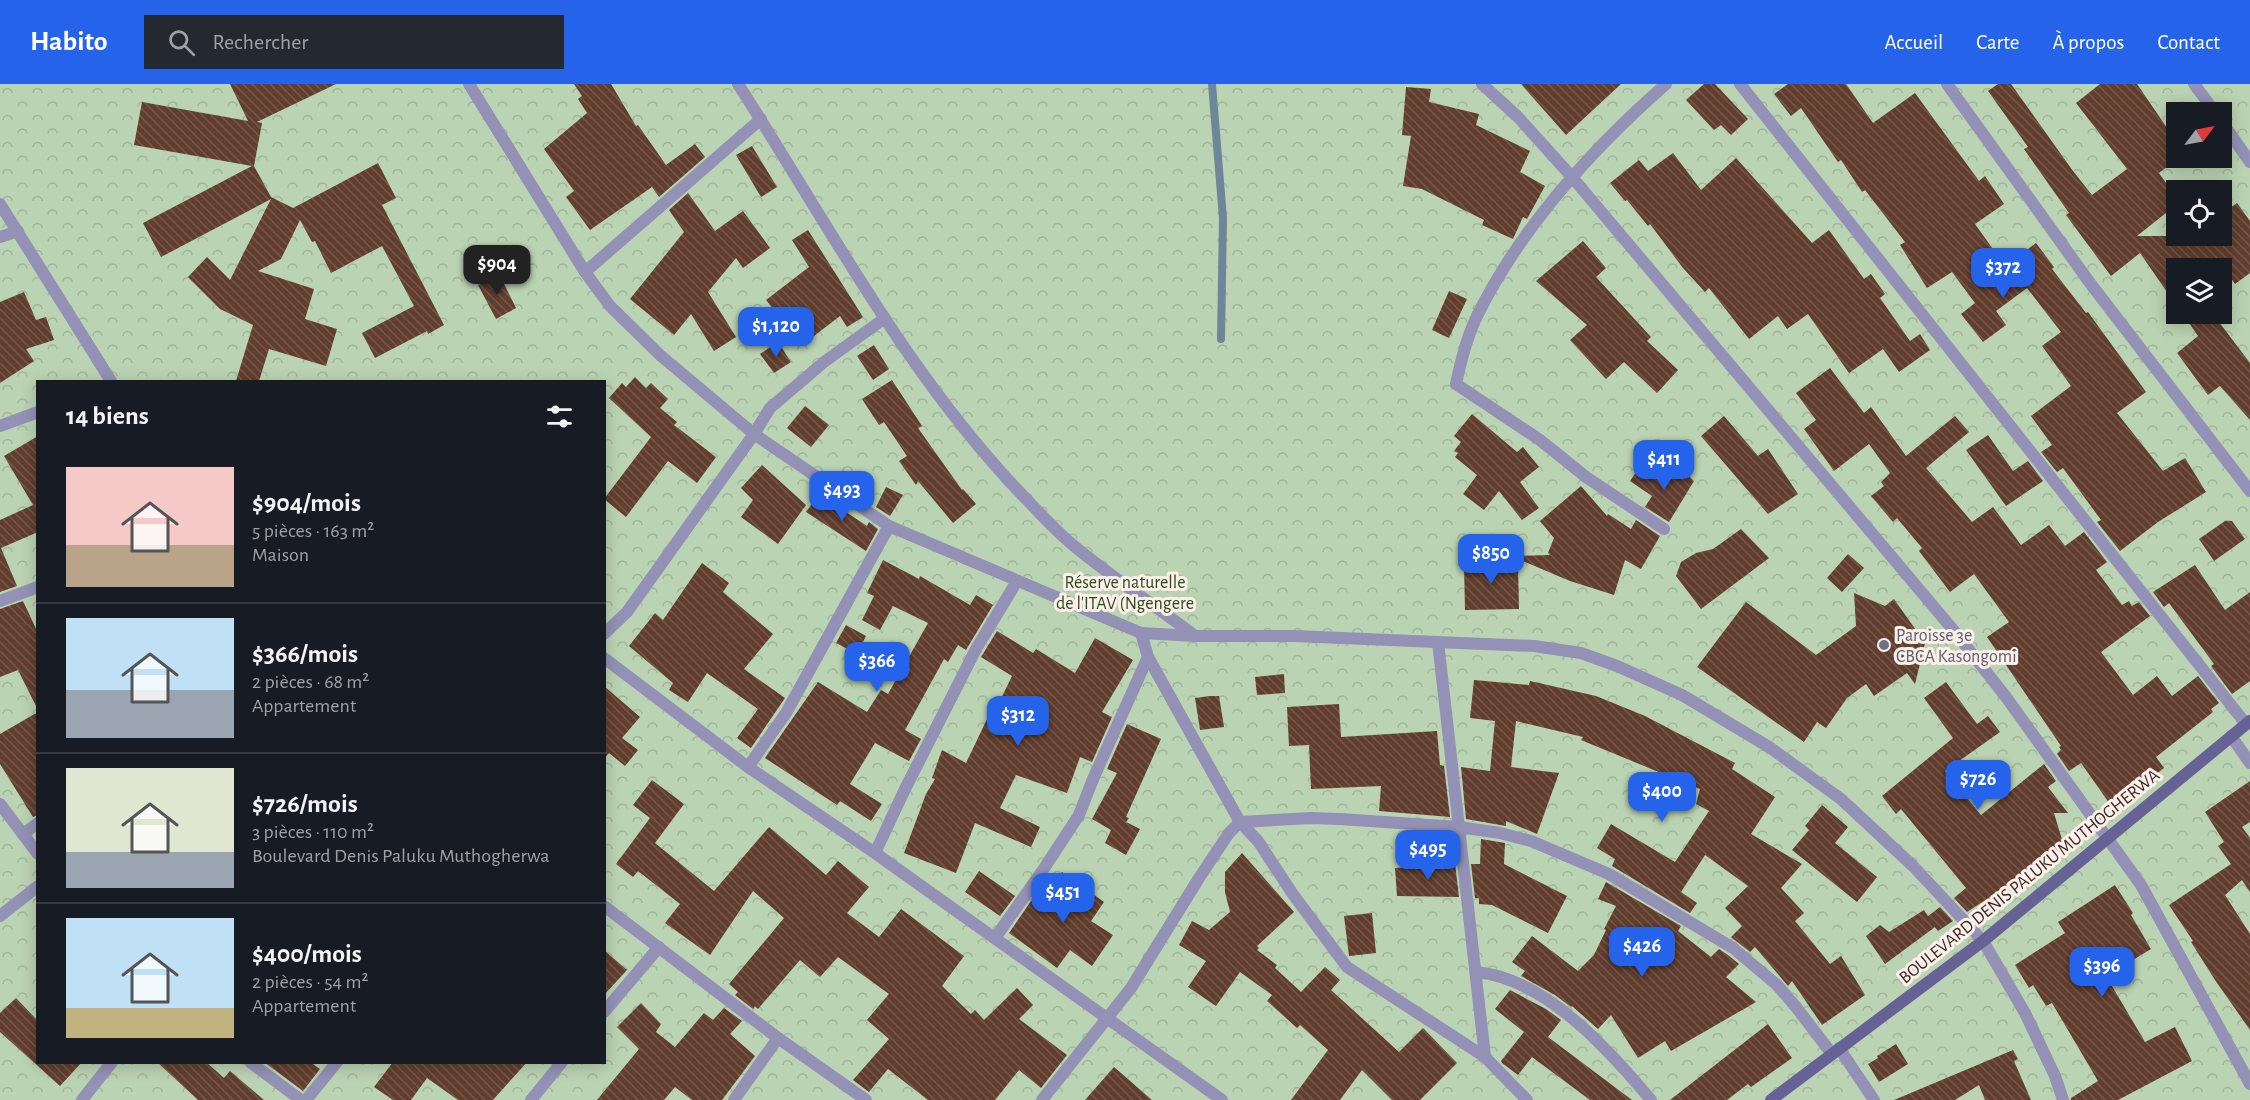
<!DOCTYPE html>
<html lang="fr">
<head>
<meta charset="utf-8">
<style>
	:root { --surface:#171b24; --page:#242831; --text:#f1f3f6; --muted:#9ea1a6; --line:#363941; --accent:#2563eb }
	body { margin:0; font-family:"Alegreya Sans",sans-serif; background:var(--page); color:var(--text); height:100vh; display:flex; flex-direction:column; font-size:22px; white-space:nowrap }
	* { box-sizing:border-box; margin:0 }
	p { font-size:20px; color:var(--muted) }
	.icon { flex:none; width:33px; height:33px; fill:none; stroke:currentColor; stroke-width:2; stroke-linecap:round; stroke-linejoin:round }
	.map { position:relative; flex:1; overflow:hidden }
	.panel { position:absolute; left:36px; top:296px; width:570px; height:684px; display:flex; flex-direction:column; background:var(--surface); border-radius:0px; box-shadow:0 3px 15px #0003 }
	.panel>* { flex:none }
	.needle { width:39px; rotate:58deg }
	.buttons { position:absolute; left:2166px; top:18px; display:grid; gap:12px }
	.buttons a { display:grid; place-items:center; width:66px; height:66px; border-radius:0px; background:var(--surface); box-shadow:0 3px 15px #0003; font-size:30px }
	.price { position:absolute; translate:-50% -51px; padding:0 14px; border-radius:12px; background:var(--accent); color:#fff; font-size:20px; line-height:39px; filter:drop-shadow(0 2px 3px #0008) }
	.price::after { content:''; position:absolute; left:50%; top:36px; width:18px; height:14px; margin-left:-9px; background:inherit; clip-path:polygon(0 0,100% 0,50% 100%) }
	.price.current { background:#222; color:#fff }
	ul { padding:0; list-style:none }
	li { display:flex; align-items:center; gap:18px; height:150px; padding:0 30px }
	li+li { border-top:2px solid var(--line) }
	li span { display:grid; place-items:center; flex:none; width:168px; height:120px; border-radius:0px; color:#555 }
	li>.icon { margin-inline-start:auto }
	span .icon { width:72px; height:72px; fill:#fffc; stroke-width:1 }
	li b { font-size:26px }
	h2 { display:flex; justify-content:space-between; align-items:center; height:72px; padding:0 30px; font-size:26px }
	header { display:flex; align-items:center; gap:36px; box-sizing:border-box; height:84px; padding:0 30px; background:var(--accent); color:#fff }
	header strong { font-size:28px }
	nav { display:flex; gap:33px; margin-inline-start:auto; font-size:21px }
	.search { width:420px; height:54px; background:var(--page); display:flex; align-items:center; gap:15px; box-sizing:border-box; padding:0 21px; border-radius:0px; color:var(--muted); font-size:22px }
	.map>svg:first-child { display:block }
	.park { fill:url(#park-crowns); fill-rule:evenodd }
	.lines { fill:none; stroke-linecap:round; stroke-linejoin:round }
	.stream { stroke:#6f8698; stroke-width:8 }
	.building { fill:url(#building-back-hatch) }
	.street { stroke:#9391b5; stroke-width:12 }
	.secondary { stroke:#676295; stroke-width:12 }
	.worship-dot { fill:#6b7280; stroke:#fdefe9; stroke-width:2 }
	.labels { text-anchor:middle; stroke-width:6; stroke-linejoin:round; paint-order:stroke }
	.park-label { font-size:18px; fill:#294c1b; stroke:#fdefe9 }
	.worship-label { font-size:18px; fill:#5b616d; stroke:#fdefe9; text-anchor:start }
	.street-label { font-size:18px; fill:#362a25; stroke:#fdefe9 }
</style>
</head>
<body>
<header>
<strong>Habito</strong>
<div class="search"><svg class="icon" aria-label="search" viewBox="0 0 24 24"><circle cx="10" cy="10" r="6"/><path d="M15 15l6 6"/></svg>Rechercher</div>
<nav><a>Accueil</a><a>Carte</a><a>À propos</a><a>Contact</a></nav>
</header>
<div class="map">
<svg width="2250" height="1016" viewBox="0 0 2250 1016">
	<defs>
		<pattern id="park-crowns" width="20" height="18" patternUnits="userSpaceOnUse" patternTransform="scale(1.5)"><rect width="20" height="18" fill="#bad3b2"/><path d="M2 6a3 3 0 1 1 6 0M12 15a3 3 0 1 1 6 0" fill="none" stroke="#a0b599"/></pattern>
		<pattern id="building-back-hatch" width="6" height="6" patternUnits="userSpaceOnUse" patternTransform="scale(1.5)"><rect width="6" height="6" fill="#623e2e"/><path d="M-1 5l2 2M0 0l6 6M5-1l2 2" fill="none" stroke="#75584b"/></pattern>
	</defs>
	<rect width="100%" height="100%" fill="#fdefe9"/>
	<path class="park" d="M 0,0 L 2250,0 L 2250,1016 L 0,1016 ZM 2176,28 L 2222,28 L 2222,74 L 2176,74 ZM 2176,106 L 2222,106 L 2222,152 L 2176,152 ZM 2176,184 L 2222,184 L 2222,230 L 2176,230 ZM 38,297 L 604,297 L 604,978 L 38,978 Z"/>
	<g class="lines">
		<polyline class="stream" points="1212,0 1223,134 1221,255"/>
	</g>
	<g class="building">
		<polygon points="230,0 336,0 257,38 262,39 254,82 271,113 293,124 378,79 396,114 382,121 444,241 428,250 427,247 375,274 362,249 414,222 382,162 331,189 315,157 312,158 300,136 281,175 258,187 314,205 305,235 337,245 326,282 269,265 259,297 236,297 253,241 220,225 188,193 207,173 230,196 271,115 161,173 143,139 252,82 134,61 142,18 248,37"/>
		<polygon points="574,0 611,0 636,42 638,41 666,81 695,60 705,73 659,113 652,103 590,146 566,113 574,107 544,65 587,29 578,15 582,12"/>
		<polygon points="1521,0 1621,0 1566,51"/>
		<polygon points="1704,0 1715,0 1748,35 1731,51 1721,41 1714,46 1686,16"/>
		<polygon points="1788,0 1846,0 1873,39 1915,9 1979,97 1985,92 2004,120 1975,140 2005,182 2036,159 2054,183 2052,185 2086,229 2088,228 2146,308 2117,329 2163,387 2185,374 2206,408 2158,438 2120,467 2097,438 2101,436 2063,384 2057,388 2041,368 2052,361 2031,332 2071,302 2042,262 2061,248 2027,204 1996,227 2006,241 1983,258 1961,230 1975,219 1952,188 1927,204 1900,161 1905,158 1865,106 1862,108 1841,76 1838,78 1801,24 1791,32 1774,10"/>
		<polygon points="1998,0 2011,0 2073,87 2092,111 2127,85 2076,19 2100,0 2137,0 2176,57 2176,76 2159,89 2176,113 2176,121 2137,152 2222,152 2222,130 2237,119 2250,137 2250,189 2235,200 2224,184 2176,184 2176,221 2140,169 2111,192 2066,131 2069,129 2024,65 2028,63 1988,7"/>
		<polygon points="1406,3 1431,5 1429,18 1479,30 1476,41 1530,67 1520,88 1545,102 1527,135 1523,133 1513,155 1482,141 1484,136 1422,105 1403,102 1411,52 1402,51"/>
		<polygon points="752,62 777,103 761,113 736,71"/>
		<polygon points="1673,69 1701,106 1736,74 1812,159 1829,146 1864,195 1871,190 1885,210 1880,214 1910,257 1920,250 1930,266 1899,288 1883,265 1849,289 1808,230 1787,245 1778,232 1749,255 1709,204 1705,208 1683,184 1650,140 1648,142 1627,116 1625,117 1610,99 1639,76 1648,87"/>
		<polygon points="688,109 715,147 743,127 770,164 743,184 736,174 708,208 736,253 714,267 691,230 674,251 630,215 684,148 669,126"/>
		<polygon points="808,146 863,233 847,243 840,232 801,262 766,216 809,183 792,156"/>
		<polygon points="1583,157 1606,184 1596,193 1651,253 1647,257 1678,286 1657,309 1624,278 1606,295 1570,256 1587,241 1536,197"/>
		<polygon points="499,190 516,224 496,235 478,201"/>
		<polygon points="1449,207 1467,215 1449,254 1432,246"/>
		<polygon points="24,208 36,236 46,233 54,256 26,265 34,277 0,299 0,218"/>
		<polygon points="2183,230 2213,230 2250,279 2250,336 2220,302 2208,311 2177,269 2198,252"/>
		<polygon points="778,258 791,278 774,289 760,270"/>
		<polygon points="874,261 889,285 873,296 857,272"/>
		<polygon points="1830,284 1864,329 1871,323 1906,372 1955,332 1969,348 1926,384 1972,438 1993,423 2021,461 2049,441 2065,462 2084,448 2107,478 2096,486 2122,521 2129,517 2132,522 2139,518 2150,532 2101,568 2133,611 2157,592 2172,612 2198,592 2219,619 2211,625 2213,628 2156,673 2164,684 2112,723 2081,679 2069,687 2057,670 2061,666 2059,663 2061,662 1987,553 2009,538 1974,490 1950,508 1919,467 1922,464 1897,434 1893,438 1871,412 1884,402 1881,398 1890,389 1869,360 1834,387 1804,345 1816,336 1796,309"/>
		<polygon points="635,293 646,304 651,299 668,315 660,324 677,338 674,341 716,373 697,399 668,377 626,433 604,415 651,353 609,314 622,299 626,303"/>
		<polygon points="892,296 922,342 918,344 962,406 963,405 976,420 953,439 918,397 916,401 899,377 907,372 884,338 879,341 862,315"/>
		<polygon points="805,322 829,341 811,363 787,344"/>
		<polygon points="1472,330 1517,368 1523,363 1539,383 1520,398 1539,424 1522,436 1499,407 1484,426 1463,410 1477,391 1455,373 1458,369 1454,367 1461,358 1454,352"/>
		<polygon points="1724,332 1758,372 1768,365 1798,410 1768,430 1701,352"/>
		<polygon points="1988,351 2013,387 2028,377 2043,397 2006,422 1966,366"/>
		<polygon points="38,352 38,448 1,464 17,502 0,508 0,436 33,421 4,372"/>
		<polygon points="762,381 806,421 778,460 741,433 753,416 741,404"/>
		<polygon points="1641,381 1664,397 1679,382 1694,397 1669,438 1645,423 1652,412 1630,397"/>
		<polygon points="1581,402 1607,432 1608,430 1631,445 1636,436 1660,452 1641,485 1625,476 1614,511 1570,497 1511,472 1550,471 1548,469 1554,454 1540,437"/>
		<polygon points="886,403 903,411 890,432 876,423"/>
		<polygon points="819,410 867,442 869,438 878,445 866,467 806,428"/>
		<polygon points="2225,437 2232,437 2245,455 2214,477 2199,455"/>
		<polygon points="1741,445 1769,474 1701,525 1676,492 1681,478 1696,469 1713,465"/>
		<polygon points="1848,470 1864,484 1842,508 1827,494"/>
		<polygon points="1501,471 1501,481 1518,481 1519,525 1465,526 1464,482 1476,482 1476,472"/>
		<polygon points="883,476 919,495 920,492 970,521 976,511 993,521 966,566 958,561 948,578 944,575 905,646 921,655 909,677 875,659 850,700 882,720 871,737 840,717 837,721 765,674 818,598 867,628 881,606 888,610 928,539 893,522 880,546 862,536 874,512 867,509"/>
		<polygon points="702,479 729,499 723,508 773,550 744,585 785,614 751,664 737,654 758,625 707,589 688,618 669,606 673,599 629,562 655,529 663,536"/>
		<polygon points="2195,481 2225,526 2250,508 2250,597 2232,610 2211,582 2214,580 2169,519 2164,523 2153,508"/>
		<polygon points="1854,509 1885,522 1894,515 1925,559 1915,600 1907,589 1874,612 1866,600 1847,614 1826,644 1817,638 1804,658 1697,583 1746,518 1816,571 1856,542"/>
		<polygon points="23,517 38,549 38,626 18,586 0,593 0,525"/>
		<polygon points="846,541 866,552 857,570 836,559"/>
		<polygon points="997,547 1033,569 1036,565 1075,589 1095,554 1133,576 1102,628 1112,633 1092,678 1080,673 1067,709 1016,691 1000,724 1040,743 1031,763 975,739 956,789 904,769 926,710 935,695 932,694 942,666 966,679 989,631 992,633 1012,592 981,573"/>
		<polygon points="1284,590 1285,609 1257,611 1255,593"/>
		<polygon points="1474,596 1529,601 1530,597 1596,612 1645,632 1735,679 1732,685 1775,713 1751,750 1802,780 1781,804 1804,829 1795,837 1830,880 1841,872 1865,911 1822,941 1792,897 1788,902 1755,863 1750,868 1731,853 1742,842 1725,824 1748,802 1705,771 1681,808 1697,819 1690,829 1612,782 1615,775 1597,764 1611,740 1675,778 1709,727 1696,720 1700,705 1581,656 1583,653 1516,637 1511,683 1559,689 1537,750 1506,737 1506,742 1466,735 1461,683 1490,687 1495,637 1470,634"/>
		<polygon points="1946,598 1977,640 1988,632 2000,648 1945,687 1981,731 2044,680 2056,697 2048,703 2068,729 2054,729 2063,759 2059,768 1967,828 1954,814 1966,804 1901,725 1896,730 1882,712 1953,654 1924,614"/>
		<polygon points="604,602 640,633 622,654 638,666 625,682 609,669 604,675"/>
		<polygon points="1210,612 1219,612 1224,643 1200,646 1195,614"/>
		<polygon points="1339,620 1341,653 1437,647 1440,681 1444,682 1450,733 1379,727 1381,702 1311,705 1309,661 1289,662 1287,623"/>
		<polygon points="38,628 38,731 33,733 0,680 0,650"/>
		<polygon points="1127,640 1161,655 1126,733 1129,734 1126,738 1140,745 1126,771 1105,759 1111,746 1092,735 1117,689 1107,685"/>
		<polygon points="652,696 684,720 655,759 714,807 769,743 826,791 838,777 869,803 847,829 879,853 901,825 964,872 942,902 971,930 975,926 984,936 1017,904 1033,921 1019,935 1067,971 1041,1004 1019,986 995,1016 928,1016 888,985 869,1008 853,996 889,955 867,936 889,910 838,873 820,893 800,876 758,925 755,922 753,925 735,911 738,908 729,900 784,834 753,807 710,871 665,839 680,820 638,787 633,793 616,780 650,734 633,721"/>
		<polygon points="2250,697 2250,738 2242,743 2250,754 2250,808 2242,796 2225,811 2250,850 2250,946 2215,896 2191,858 2193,857 2169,821 2231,780 2218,762 2224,758 2205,728"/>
		<polygon points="1822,721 1848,743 1835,759 1877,793 1857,818 1792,766 1809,746 1805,742"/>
		<polygon points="1481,755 1505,759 1504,780 1567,812 1548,849 1492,821 1479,820 1479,814 1475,814 1471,780 1480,780"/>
		<polygon points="1242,769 1294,828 1257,862 1259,864 1257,866 1277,881 1275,884 1301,908 1325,883 1340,896 1331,906 1399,968 1423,944 1457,979 1420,1016 1392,1016 1362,986 1340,1016 1291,1016 1328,966 1300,941 1297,944 1267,917 1272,911 1240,888 1216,922 1188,903 1206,877 1179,861 1192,837 1209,846 1230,828 1225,808 1225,788"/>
		<polygon points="1426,778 1455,779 1459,813 1397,812 1395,784 1425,782"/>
		<polygon points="979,787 1015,812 1000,832 965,808"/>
		<polygon points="1062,788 1104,818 1091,837 1113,851 1092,882 1070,866 1057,884 1009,849 1031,817 1043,822"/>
		<polygon points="1606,798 1681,842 1678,847 1711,873 1719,865 1728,871 1739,880 1726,893 1756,918 1671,967 1665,957 1638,974 1611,931 1598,945 1572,922 1571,923 1555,911 1521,892 1525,887 1512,878 1532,852 1578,887 1594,871 1606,846 1604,845 1616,822 1598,815"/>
		<polygon points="2115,801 2133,829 2131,831 2151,865 2106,892 2145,958 2175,943 2192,977 2118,1016 2071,1016 2071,1014 2098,997 2052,919 2046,922 2033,901 2029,904 2015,881 2065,849 2058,838"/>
		<polygon points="1940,823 1953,837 1938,847 1934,842 1935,843 1885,880 1866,852 1880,841 1889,848 1924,826 1928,832"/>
		<polygon points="1372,829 1376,869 1349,872 1344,832"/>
		<polygon points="604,866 627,886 604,911"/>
		<polygon points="1510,906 1546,925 1561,936 1548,953 1632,1016 1590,1016 1532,973 1518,991 1502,979 1501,977 1524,948 1495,925"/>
		<polygon points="16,914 38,937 38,978 82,978 60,1002 0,948 0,929"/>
		<polygon points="641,919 661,940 656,948 675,963 704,929 713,936 724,924 742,937 730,950 755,972 722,1016 692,1016 675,1003 664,1016 597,1016 639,965 617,943"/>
		<polygon points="1768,940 1792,974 1751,1003 1748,1000 1727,1016 1670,1016"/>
		<polygon points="1896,960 1908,980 1879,998 1868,980 1878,974 1877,972"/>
		<polygon points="2013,966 2018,975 2014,977 2031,1016 1985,1016 1979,1001 1955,1016 1894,1016"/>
		<polygon points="157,978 206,978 224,994 230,987 264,1016 198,1016"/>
		<polygon points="264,978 310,978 320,985 303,1007"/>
		<polygon points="393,978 527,978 493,1016 458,1016 427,994 411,1016 393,1016 374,1003"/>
		<polygon points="1114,983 1152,1016 1085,1016"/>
	</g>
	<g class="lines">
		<g class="street">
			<polyline points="469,0 585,188 610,222 660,271 754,350 889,442 1141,549 1195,552 1294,552 1534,562 1581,569 1617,582 1682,611 1769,663 1841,715 1913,782 1983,857 2025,929 2055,992 2063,1016"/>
			<path d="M 738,0 C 830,143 910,297 1030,419 C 1045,435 1061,452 1079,466 C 1116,496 1157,523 1195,552"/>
			<polyline points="1482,0 1518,33 1572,93 1955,548 2006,613 2141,801 2250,1000"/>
			<polyline points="1740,0 2246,640"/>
			<polyline points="1947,0 2090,199 2250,407"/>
			<polyline points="2194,0 2215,28"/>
			<polyline points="2222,38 2250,78"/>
			<polyline points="0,120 111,297"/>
			<polyline points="0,153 18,147"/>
			<polyline points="585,188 761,35"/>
			<polyline points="0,342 38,328"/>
			<path d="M 1664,445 L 1586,393 L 1540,356 L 1456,300 C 1461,276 1467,252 1478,230 C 1522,142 1592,65 1666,0"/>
			<polyline points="0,517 38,503"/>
			<polyline points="604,550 627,528 754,350 770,324 824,278 885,234"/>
			<polyline points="1438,558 1485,973"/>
			<polyline points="1148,573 1240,738 1258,757 1292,809 1347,883 1485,973 1527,1016"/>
			<polyline points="604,574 748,683 875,769 1222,1016"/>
			<polyline points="2231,652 2250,679"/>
			<polyline points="748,683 786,629 889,442"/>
			<polyline points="0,720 38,770"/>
			<polyline points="23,750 38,739"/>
			<polyline points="875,769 905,705 976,565 1017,497"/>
			<polyline points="604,822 778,954 866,1016"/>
			<polyline points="0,832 38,802"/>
			<polyline points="995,854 1043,786 1079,731 1093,695 1148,573 1141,549"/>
			<path d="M 1476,888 C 1545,894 1609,966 1651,1016"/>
			<polyline points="604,928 659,863"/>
			<polyline points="1839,964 1874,1016"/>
			<polyline points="250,978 301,1016"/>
			<polyline points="82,1016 112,978"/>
			<polyline points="306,1016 337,978"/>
			<polyline points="531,1016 562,978"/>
			<polyline points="734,1016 778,954"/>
			<polyline points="1042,1016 1131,904 1199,794 1229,749 1240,738 1311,734 1340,735 1459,743 1500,749 1531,757 1609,790 1733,864 1777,901 1796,923 1832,970"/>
		</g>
		<polyline class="secondary" points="1771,1016 1983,857 2250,637"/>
	</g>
	<circle class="worship-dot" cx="1884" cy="561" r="6"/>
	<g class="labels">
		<g class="park-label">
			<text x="1125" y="504">Réserve naturelle<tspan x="1125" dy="21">de l'ITAV (Ngengere</tspan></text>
		</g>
		<g class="worship-label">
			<text x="1896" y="557">Paroisse 3e<tspan x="1896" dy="21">CBCA Kasongomi</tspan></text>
		</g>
		<g class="street-label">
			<text transform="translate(2029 792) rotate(-39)" y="6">BOULEVARD DENIS PALUKU MUTHOGHERWA</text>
		</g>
	</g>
</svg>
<div class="buttons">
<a><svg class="needle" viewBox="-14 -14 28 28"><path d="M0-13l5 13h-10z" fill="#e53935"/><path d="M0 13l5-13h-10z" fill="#9ea1a6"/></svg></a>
<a><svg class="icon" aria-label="locate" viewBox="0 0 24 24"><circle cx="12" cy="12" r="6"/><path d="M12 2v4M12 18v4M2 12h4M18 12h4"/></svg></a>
<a><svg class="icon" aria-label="layers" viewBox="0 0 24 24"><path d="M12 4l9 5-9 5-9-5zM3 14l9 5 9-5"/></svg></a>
</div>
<b class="price current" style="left:497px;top:212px">$904</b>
<b class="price" style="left:2003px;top:215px">$372</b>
<b class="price" style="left:776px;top:274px">$1,120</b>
<b class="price" style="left:1664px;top:407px">$411</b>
<b class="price" style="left:842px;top:438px">$493</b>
<b class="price" style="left:1491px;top:501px">$850</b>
<b class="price" style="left:877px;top:609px">$366</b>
<b class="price" style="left:1018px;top:663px">$312</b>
<b class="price" style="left:1978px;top:727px">$726</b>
<b class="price" style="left:1662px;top:739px">$400</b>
<b class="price" style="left:1428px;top:797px">$495</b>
<b class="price" style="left:1063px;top:840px">$451</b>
<b class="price" style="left:1642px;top:894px">$426</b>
<b class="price" style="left:2102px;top:914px">$396</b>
<section class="panel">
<h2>14 biens<svg class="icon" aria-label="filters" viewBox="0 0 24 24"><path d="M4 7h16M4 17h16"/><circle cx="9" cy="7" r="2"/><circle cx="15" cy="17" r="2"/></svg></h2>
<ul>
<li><span style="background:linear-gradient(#f6c9c9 65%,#b9a48a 0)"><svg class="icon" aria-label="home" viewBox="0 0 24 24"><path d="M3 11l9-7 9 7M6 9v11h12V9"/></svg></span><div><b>$904/mois</b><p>5 pièces · 163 m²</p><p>Maison</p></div></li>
<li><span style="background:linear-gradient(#bfe0f5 60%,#9aa5b1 0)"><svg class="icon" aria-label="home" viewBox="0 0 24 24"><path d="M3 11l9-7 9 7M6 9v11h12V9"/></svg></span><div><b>$366/mois</b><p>2 pièces · 68 m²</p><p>Appartement</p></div></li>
<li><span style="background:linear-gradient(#dfe7d0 70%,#9aa5b1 0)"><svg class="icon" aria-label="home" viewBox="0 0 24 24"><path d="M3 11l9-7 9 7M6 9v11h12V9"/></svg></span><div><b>$726/mois</b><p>3 pièces · 110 m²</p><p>Boulevard Denis Paluku Muthogherwa</p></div></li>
<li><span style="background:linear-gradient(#bfe0f5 75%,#c2b280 0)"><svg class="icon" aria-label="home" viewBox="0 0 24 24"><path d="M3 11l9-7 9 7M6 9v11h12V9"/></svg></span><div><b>$400/mois</b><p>2 pièces · 54 m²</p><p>Appartement</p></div></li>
</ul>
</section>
</div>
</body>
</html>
